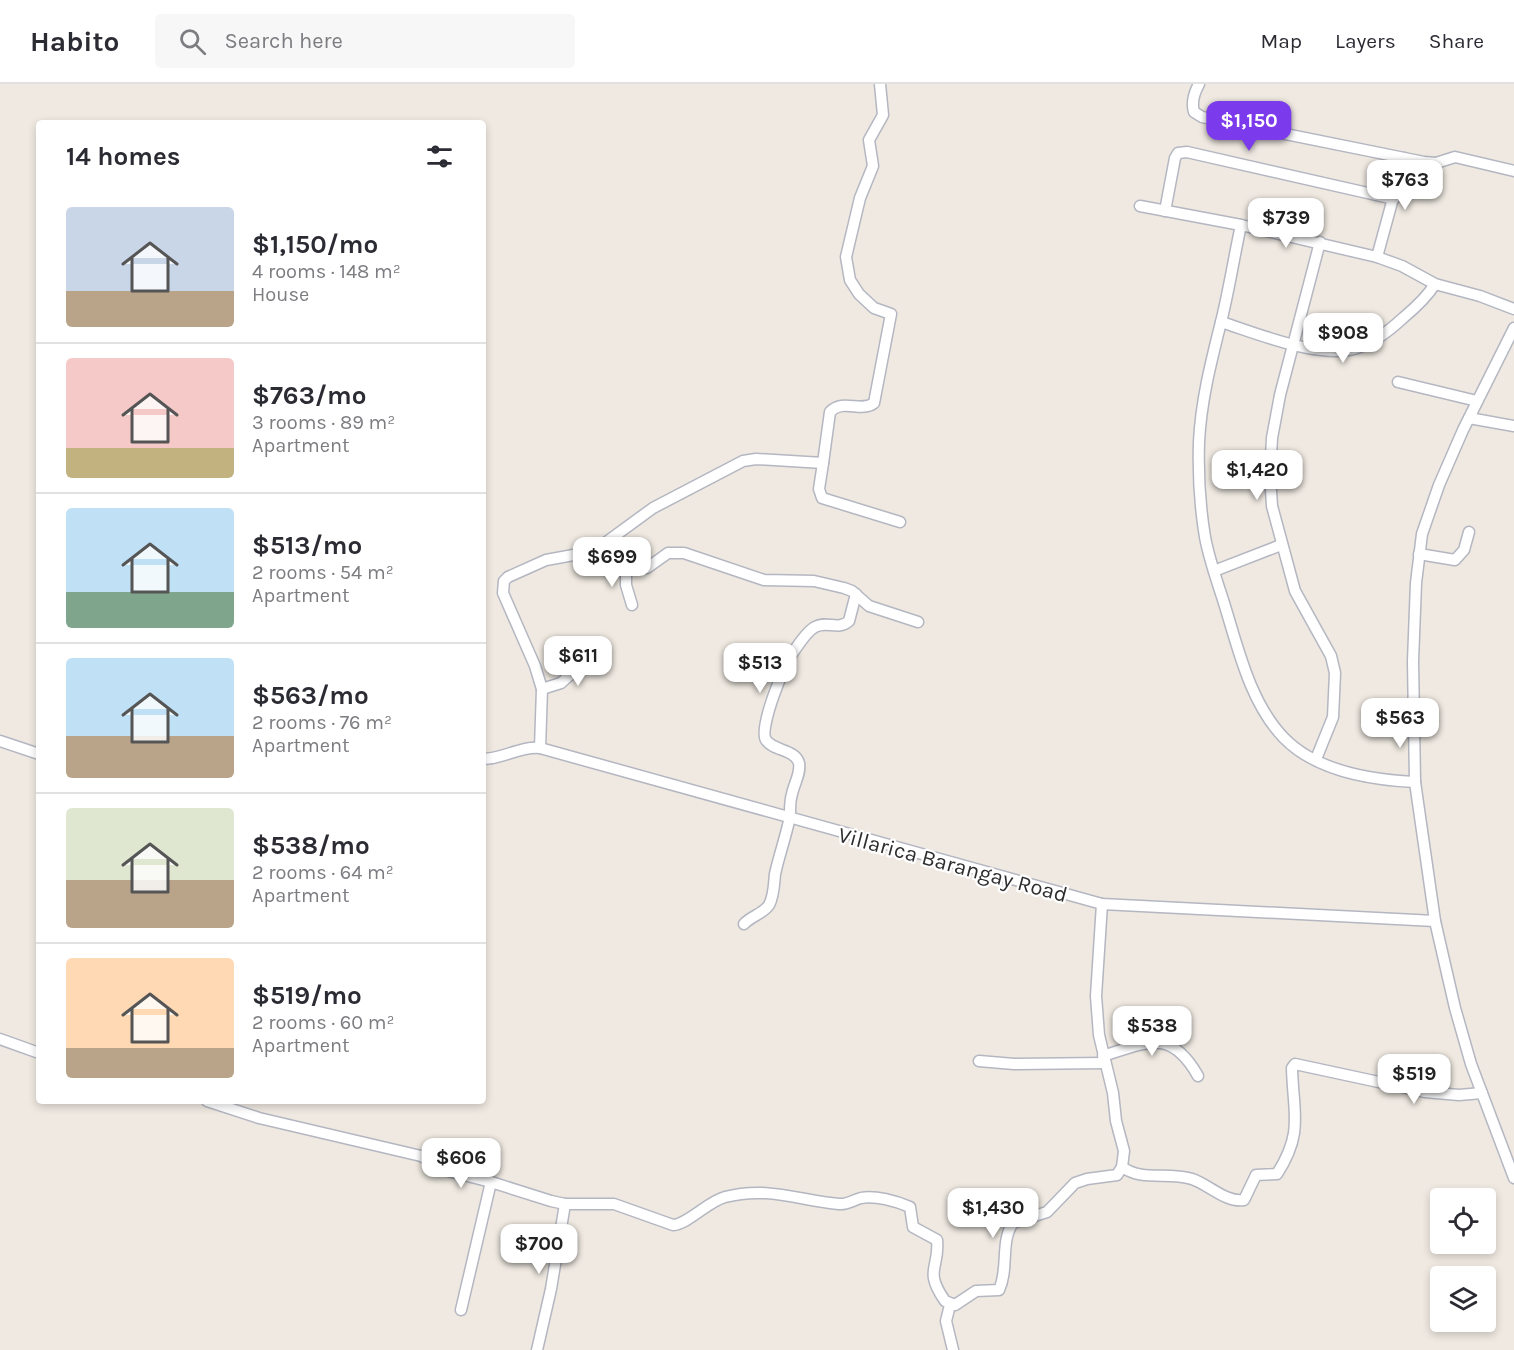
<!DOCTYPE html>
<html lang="en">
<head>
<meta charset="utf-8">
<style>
	:root { --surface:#fff; --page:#f7f7f7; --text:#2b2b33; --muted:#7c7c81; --line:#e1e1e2; --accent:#7c3aed }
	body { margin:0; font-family:Karla,sans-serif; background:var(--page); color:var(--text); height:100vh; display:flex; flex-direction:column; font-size:22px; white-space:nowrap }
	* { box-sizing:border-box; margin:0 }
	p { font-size:20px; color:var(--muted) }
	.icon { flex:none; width:33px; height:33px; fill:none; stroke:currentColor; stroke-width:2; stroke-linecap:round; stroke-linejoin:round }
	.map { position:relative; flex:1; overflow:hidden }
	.panel { position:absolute; left:36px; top:36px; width:450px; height:984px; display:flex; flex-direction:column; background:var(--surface); border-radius:6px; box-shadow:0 3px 9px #0003 }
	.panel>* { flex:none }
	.fabs { position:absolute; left:1430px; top:1104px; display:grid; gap:12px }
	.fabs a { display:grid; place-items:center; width:66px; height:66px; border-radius:6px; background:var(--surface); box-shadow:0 3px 9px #0003; font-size:30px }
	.price { position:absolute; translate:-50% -51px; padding:0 14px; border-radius:12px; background:#fff; color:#222; font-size:20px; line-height:39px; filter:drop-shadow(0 2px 3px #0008) }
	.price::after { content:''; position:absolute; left:50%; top:36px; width:18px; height:14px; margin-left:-9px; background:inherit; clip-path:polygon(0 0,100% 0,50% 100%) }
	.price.on { background:var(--accent); color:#fff }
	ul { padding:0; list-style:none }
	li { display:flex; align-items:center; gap:18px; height:150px; padding:0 30px }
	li+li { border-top:2px solid var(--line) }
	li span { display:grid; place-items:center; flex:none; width:168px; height:120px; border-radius:6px; color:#555 }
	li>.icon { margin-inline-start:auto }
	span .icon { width:72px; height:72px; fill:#fffc; stroke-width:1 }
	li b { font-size:26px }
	h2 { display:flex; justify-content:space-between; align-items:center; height:72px; padding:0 30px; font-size:26px }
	header { display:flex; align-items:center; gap:36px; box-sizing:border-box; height:84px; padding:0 30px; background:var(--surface); border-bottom:2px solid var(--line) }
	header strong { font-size:28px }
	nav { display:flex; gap:33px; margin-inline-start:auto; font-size:21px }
	.search { width:420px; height:54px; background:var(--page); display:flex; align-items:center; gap:15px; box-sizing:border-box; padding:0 21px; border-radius:6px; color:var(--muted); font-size:22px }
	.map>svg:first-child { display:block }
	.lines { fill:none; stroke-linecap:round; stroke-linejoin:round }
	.minor-casing { stroke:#b4b7c1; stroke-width:13 }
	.minor { stroke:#fff; stroke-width:10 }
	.labels { text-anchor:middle; stroke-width:4.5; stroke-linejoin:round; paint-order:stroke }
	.street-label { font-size:22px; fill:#2e2e2e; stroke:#fff }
</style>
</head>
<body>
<header>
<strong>Habito</strong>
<div class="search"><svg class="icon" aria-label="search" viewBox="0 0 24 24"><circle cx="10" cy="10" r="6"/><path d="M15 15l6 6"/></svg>Search here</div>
<nav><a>Map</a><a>Layers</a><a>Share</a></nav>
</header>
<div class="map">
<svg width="1514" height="1266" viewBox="0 0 1514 1266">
	<rect width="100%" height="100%" fill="#efe9e1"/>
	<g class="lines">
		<defs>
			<g id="minor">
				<path d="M 1199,0 C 1194,9 1191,18 1194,28 L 1202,33 L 1424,78 L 1436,79 L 1455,73 L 1514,87"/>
				<polyline points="1140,122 1241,141 1377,173 1402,182 1435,200 1480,212 1514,225"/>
				<polyline points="1165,127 1175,74 1178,69 1187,68 1394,115"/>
				<path d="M 1241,141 C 1234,173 1229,206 1221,238 C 1211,278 1201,317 1199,358 C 1198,389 1200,423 1205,453 C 1209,475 1217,497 1224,519 C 1238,564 1250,619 1284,654 C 1316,687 1372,696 1415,698"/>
				<polyline points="1377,173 1404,74"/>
				<path d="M 1221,238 C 1256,249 1320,276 1357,264 C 1374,259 1390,246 1403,234 C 1415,224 1427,213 1435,200"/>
				<polyline points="1514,244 1463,346 1439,401 1422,450 1416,499 1413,577 1415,698 1435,837 1455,924 1471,980 1514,1094"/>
				<polyline points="1398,298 1477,317"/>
				<polyline points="1469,334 1514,342"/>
				<polyline points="823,379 819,405 822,414 900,438"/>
				<polyline points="605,459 626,481 631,483 647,484 668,469 684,469 764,496 814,497 844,504 852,507 869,522 918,538"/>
				<polyline points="1419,470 1455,476 1464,466 1469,448"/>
				<polyline points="626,481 626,501 632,521"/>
				<polyline points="1214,487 1281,461"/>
				<polyline points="542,605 561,599 594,569"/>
				<polyline points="0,657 39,670"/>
				<path d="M 540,664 L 542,605 L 535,582 L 503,509 L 504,497 L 508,493 L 546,476 L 579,470 L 605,459 L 653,424 L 743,377 L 756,375 L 823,379 L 830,328 C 843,314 861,329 874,319 L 891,230 L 874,224 L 859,210 L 850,196 L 846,173 L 860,114 L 873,82 L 869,56 L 883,31 L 880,0"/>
				<path d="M 483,675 C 503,675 520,662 540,664 L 1102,820 L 1435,837"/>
				<polyline points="1316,675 1333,633 1335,589 1331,572 1295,507 1272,422 1270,391 1272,354 1280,311 1320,158"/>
				<path d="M 744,840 C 751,832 763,830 769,821 C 774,812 774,800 775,790 C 779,772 785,755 789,737 C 791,728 789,719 792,710 C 794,700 801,689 799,679 C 795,665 773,667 766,656 C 758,645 785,578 794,567 C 799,560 807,547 815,543 C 827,536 838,547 849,537 L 856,510"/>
				<polyline points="0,955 39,969"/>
				<path d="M 1103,972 C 1147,958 1171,944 1198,992"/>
				<polyline points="979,977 1014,980 1105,979"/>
				<path d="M 207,1017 L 259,1034 L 421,1072 L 448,1087 L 491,1098 L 551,1117 L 565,1120 L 614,1120 L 673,1141 C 688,1140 707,1118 725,1113 C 767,1102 798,1116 839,1120 C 847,1121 853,1116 861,1114 C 875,1111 896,1117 910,1123 L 913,1143 L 937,1156 C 940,1185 923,1185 945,1217 L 955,1221 L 976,1207 L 999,1206 C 1009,1185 1000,1157 1013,1139 L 1047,1128 L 1075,1099 L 1087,1095 L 1117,1091 L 1122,1083 L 1124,1067 L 1116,1037 L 1113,1009 L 1099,951 L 1096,912 L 1102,820"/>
				<path d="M 1122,1083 C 1143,1098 1168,1087 1192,1095 C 1208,1100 1226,1119 1244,1116 L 1256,1091 L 1277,1090 C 1304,1048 1293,1029 1292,984 L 1295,980 L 1425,1008 L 1459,1011 L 1482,1009"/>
				<polyline points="950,1221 946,1237 953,1266"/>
				<polyline points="461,1226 491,1098"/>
				<polyline points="537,1266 551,1205 565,1120"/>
			</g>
		</defs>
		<use href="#minor" class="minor-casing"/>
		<use href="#minor" class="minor"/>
	</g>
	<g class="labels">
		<g class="street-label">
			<text transform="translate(953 780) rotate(15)" y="8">Villarica Barangay Road</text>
		</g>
	</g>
</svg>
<div class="fabs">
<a><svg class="icon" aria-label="locate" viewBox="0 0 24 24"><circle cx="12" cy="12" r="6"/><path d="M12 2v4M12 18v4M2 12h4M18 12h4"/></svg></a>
<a><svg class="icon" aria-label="layers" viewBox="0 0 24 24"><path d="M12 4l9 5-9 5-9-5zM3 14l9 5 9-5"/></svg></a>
</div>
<b class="price on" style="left:1249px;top:68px">$1,150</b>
<b class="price" style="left:1405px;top:127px">$763</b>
<b class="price" style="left:1286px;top:165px">$739</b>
<b class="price" style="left:1343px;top:280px">$908</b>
<b class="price" style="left:1257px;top:417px">$1,420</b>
<b class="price" style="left:612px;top:504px">$699</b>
<b class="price" style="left:578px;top:603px">$611</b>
<b class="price" style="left:760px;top:610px">$513</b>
<b class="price" style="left:1400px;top:665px">$563</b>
<b class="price" style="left:1152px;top:973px">$538</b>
<b class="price" style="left:1414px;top:1021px">$519</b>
<b class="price" style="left:461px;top:1105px">$606</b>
<b class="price" style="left:993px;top:1155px">$1,430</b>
<b class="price" style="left:539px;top:1191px">$700</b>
<section class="panel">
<h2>14 homes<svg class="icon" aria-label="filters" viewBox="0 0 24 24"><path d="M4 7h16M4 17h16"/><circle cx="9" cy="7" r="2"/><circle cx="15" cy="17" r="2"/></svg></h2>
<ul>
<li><span style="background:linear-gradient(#c9d6e8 70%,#b9a48a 0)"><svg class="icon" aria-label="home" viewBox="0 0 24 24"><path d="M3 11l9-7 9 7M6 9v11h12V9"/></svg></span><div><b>$1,150/mo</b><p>4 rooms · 148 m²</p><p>House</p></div></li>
<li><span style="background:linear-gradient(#f6c9c9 75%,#c2b280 0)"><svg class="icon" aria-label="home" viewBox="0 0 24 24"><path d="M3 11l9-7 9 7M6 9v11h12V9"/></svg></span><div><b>$763/mo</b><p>3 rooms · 89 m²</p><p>Apartment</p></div></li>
<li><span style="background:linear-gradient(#bfe0f5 70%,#7fa58c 0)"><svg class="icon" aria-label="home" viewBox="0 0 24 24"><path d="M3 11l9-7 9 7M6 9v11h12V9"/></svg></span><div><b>$513/mo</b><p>2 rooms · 54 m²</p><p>Apartment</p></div></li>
<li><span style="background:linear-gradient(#bfe0f5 65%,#b9a48a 0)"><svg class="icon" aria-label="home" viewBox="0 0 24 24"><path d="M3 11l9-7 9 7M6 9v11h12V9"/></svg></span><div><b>$563/mo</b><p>2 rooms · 76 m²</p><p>Apartment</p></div></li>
<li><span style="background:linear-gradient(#dfe7d0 60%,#b9a48a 0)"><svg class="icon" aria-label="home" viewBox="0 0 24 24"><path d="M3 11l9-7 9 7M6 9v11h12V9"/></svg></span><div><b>$538/mo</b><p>2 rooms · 64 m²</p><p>Apartment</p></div></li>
<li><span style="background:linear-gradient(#ffd9b3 75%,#b9a48a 0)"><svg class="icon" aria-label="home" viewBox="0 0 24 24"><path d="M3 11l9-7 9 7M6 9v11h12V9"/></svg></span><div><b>$519/mo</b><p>2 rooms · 60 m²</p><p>Apartment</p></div></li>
</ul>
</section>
</div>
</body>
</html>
